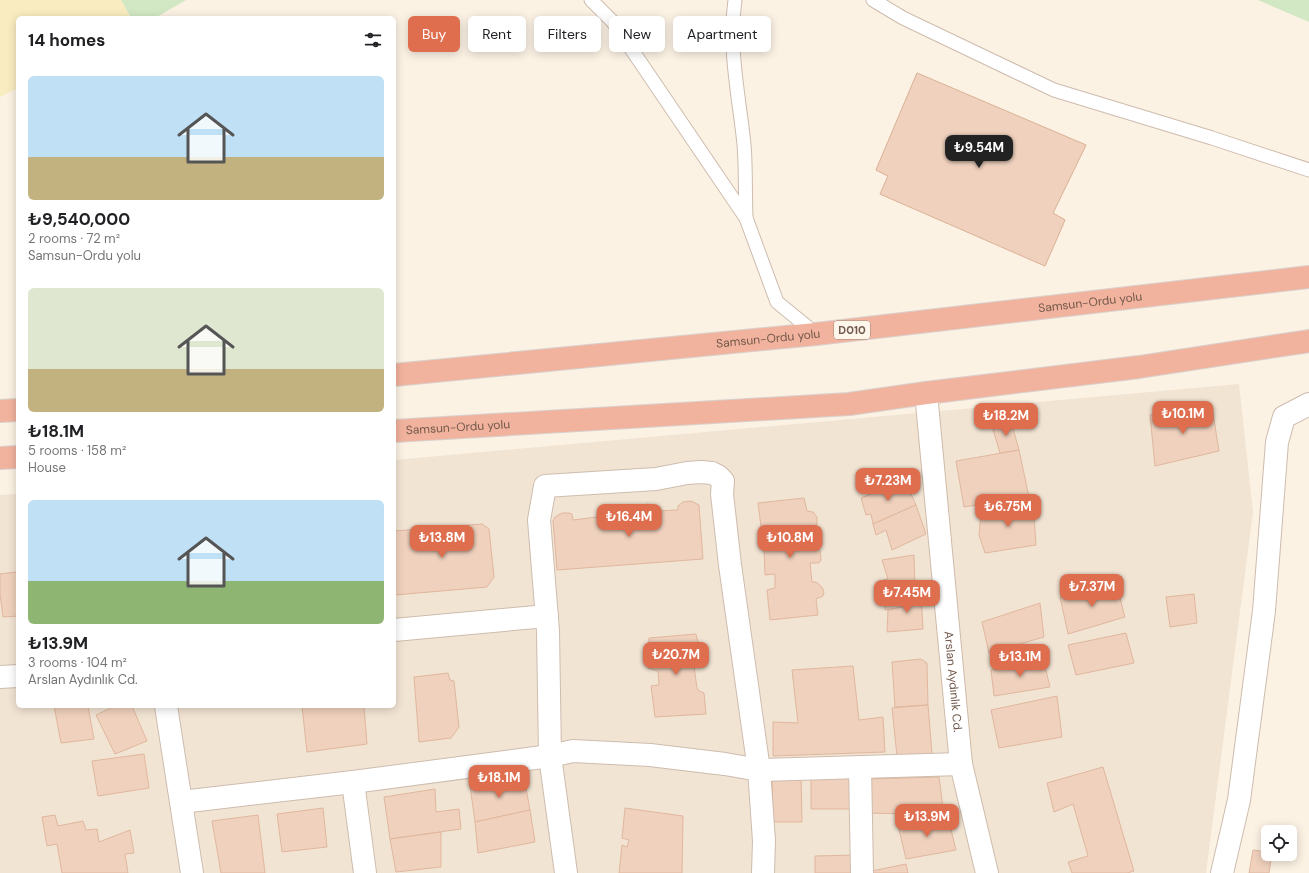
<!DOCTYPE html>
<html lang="en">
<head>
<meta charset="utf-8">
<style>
	:root { --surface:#fff; --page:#f2f2f2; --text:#202124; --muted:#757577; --accent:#df6e4f }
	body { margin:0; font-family:"DM Sans",sans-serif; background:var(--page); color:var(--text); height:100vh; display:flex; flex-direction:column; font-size:15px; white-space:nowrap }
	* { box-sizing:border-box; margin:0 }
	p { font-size:13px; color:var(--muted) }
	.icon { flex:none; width:22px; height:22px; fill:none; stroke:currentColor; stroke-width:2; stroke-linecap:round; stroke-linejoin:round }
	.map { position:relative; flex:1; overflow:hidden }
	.drawer { position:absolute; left:16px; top:16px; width:380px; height:692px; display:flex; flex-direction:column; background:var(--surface); border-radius:6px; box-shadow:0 2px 10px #0003 }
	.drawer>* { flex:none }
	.guide { position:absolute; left:408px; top:16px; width:380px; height:36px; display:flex; gap:8px }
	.buttons { position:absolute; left:1261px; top:825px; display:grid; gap:8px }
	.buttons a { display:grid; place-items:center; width:36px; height:36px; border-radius:6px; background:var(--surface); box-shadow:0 2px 10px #0003; font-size:20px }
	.price { position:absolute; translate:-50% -34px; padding:0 9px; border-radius:8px; background:var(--accent); color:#fff; font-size:13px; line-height:26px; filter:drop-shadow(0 1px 2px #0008) }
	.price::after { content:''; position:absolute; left:50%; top:24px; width:12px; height:9px; margin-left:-6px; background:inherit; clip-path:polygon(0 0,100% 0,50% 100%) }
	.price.active { background:#222; color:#fff }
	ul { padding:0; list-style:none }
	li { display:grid; align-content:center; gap:8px; height:212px; padding:0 12px }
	li span { display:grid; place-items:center; height:124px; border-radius:6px; color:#555 }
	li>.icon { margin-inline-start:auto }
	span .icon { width:72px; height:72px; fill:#fffc; stroke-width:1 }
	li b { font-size:17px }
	h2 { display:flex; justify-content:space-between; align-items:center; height:48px; padding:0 12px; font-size:17px }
	.tag { padding:0 14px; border-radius:6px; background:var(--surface); box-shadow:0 2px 10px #0003; font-size:14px; line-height:36px }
	.tag.active { background:var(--accent); color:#fff }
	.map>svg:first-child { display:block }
	.residential { fill:#f2e4d3 }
	.green { fill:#d2e7c3 }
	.sand { fill:#f9ecc0 }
	.building { fill:#efd1bd; stroke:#e0b79e; fill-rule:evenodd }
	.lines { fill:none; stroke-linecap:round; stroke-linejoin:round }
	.lane-casing { stroke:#cebcae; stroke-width:15 }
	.street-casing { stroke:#cebcae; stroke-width:24 }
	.secondary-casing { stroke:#d0bbab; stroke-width:24 }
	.highway-casing { stroke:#d8d1cd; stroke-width:24 }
	.lane { stroke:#fff; stroke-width:13 }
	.street { stroke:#fff; stroke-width:22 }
	.secondary { stroke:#fff; stroke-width:22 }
	.highway { stroke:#f2b39e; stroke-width:22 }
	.labels { text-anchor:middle; stroke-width:4; stroke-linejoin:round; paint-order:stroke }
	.shield { fill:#fef6ea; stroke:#9c887b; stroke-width:1 }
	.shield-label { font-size:11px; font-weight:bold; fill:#72594b }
	.street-label { font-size:12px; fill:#72594b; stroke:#fef6ea }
</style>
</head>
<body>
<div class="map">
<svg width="1309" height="873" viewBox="0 0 1309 873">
	<rect width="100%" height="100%" fill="#fbf2e4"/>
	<polygon class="residential" points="1239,384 1253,512 1206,873 0,873 0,495 18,494 18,706 394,706 394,460"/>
	<g class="green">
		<polygon points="121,0 186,0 155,18 131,18"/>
		<polygon points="1258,0 1309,0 1309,22"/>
	</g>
	<polygon class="sand" points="0,0 121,0 131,18 18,18 18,88 0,97"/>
	<g class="building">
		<path d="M 917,73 L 1086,145 L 1053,213 L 1065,220 L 1045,266 L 880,194 L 888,176 L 876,170 ZM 994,145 L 1043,167 L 1040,177 L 1033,174 L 1024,194 L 1031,197 L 1029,202 L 978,182 Z"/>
		<polygon points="917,73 1086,145 1053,213 1065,220 1045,266 880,194 888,176 876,170"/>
		<polygon points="1212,407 1219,451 1155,466 1150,415"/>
		<polygon points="1011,421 1019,450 1000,453 992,426"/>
		<polygon points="1019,450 1029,497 964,507 956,461"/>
		<polygon points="906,483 916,505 873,524 871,514 866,515 861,498 894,484 896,488"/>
		<polygon points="804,498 807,511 813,512 817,517 817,524 813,528 808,529 808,546 813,545 816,547 820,551 821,560 819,563 810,563 812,582 816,582 822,587 824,592 823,596 816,599 818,615 770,620 767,590 775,588 775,574 765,575 764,548 772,546 770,534 762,535 758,503"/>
		<polygon points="691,501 699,505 703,559 557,570 553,521 555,517 562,513 569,513 572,514 573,520 597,517 597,514 602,510 612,510 614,516 637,515 639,509 643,505 648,504 654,506 655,511 678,510 678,506 683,502"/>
		<polygon points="1033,501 1036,545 985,553 979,535 981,513"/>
		<polygon points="916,505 926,534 892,550 886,530 876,535 873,524"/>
		<polygon points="482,524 489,529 494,577 487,587 395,595 394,593 394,531"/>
		<polygon points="914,555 915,591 901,591 902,607 885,610 885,598 889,598 889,594 884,594 883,580 888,579 882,560"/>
		<polygon points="16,572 18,581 18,616 3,617 0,594 0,574"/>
		<polygon points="1116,583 1125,617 1068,634 1060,597"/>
		<polygon points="901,591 921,592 923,629 887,632 888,610 902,607"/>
		<polygon points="1194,594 1197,623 1170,627 1166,597"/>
		<polygon points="1040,603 1044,637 989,653 982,622"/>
		<polygon points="1126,633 1134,663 1076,675 1068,645"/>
		<polygon points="696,634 702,658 693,659 697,688 699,691 704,693 706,714 655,717 651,686 659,685 658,671 648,668 649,638"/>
		<polygon points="1043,658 1050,687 994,696 991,670"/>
		<polygon points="921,659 927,663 928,705 895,707 892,662"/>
		<polygon points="853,666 859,720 883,717 885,752 773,756 773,722 798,723 792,670"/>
		<polygon points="448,673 450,680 454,681 459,727 451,738 419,742 414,677"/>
		<polygon points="1057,696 1062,737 999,748 991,710"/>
		<polygon points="928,705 932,754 897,756 892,708"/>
		<polygon points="54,706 88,706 94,739 61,743"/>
		<polygon points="115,706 132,706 147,741 115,754 96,715"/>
		<polygon points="302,706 364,706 367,744 307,752"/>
		<polygon points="144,754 149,788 98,796 92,761"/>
		<polygon points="1103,767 1134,871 1127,873 1072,873 1068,862 1088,856 1073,804 1054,812 1047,783"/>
		<polygon points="772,776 801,776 802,822 773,822"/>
		<polygon points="524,777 530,810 475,822 470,786"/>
		<polygon points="851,777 852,809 811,809 811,778"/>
		<polygon points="939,777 944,815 869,813 866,779"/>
		<polygon points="435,789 436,812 459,809 461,829 390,839 384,797"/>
		<polygon points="323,808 327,847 282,852 277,814"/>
		<polygon points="625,808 683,816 682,873 619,873 622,845 627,847 629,840 622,838"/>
		<polygon points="530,810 535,842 478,853 475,822"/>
		<polygon points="55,815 58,826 83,821 86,830 97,829 99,842 130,830 134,853 125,854 128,873 62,873 57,844 47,846 42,817"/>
		<polygon points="258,815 265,873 221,873 212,821"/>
		<polygon points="948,817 956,850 906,859 898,825"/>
		<polygon points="441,832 441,867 396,872 390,839"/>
		<polygon points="1253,850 1268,852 1268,854 1272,854 1269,873 1249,873"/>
		<polygon points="855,855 855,873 815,873 815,856"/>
		<polygon points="906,864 908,873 867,873 867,872"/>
	</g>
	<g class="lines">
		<defs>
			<g id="lane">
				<polyline points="591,0 613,22 746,218 777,302 816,334"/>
				<path d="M 735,0 C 728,48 739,96 744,144 C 746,168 745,194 746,218"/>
				<polyline points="873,0 903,18 1054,90 1212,138 1309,170"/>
			</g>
			<g id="street">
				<polyline points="394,630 547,616"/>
				<polyline points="0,677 18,676"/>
				<polyline points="166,706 192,873"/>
				<polyline points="860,767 862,873"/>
				<polyline points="353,782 365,873"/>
				<polyline points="181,802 353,782 550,756 573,751 650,755 725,764 759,770 961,764"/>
				<polyline points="566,873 550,756 548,631 539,520 545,486 656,479 687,473 701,472 712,473 718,476 723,481 722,494 730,565 759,770 764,841 763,873"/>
				<polyline points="1222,873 1239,800 1264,611 1277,442 1284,417 1309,404"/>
			</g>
			<g id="secondary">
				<path id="s1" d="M 926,393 L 961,764 L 987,873"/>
			</g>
			<g id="highway">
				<path id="s2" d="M 394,375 L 816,334 L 1309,277"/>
				<polyline points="0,411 18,410"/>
				<path id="s3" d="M 394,431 L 849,404 L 926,393 L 1139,367 L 1309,341"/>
				<polyline points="0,458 18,457"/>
			</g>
		</defs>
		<use href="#lane" class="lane-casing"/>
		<use href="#street" class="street-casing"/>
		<use href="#secondary" class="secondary-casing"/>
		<use href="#highway" class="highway-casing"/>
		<use href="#lane" class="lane"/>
		<use href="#street" class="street"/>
		<use href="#secondary" class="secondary"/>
		<use href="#highway" class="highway"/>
	</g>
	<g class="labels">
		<rect class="shield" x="834" y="321" width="36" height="18" rx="3"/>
		<g class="shield-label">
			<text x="852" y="334">D010</text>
		</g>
		<g class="street-label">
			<text dy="4" stroke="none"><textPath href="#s2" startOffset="700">Samsun-Ordu yolu</textPath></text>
			<text dy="4" stroke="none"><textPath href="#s2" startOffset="376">Samsun-Ordu yolu</textPath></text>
			<text dy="4" stroke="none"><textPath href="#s3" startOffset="64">Samsun-Ordu yolu</textPath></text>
			<text dy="4" stroke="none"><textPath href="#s1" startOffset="290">Arslan Aydınlık Cd.</textPath></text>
		</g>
	</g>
</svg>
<div class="buttons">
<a><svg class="icon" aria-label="locate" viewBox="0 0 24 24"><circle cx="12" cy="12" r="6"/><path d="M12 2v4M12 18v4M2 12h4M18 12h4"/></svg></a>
</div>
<b class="price active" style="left:979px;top:169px">₺9.54M</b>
<b class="price" style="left:1183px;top:435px">₺10.1M</b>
<b class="price" style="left:1006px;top:437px">₺18.2M</b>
<b class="price" style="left:888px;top:502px">₺7.23M</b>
<b class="price" style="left:1008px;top:528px">₺6.75M</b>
<b class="price" style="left:629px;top:538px">₺16.4M</b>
<b class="price" style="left:442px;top:559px">₺13.8M</b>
<b class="price" style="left:790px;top:559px">₺10.8M</b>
<b class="price" style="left:1092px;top:608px">₺7.37M</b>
<b class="price" style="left:907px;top:614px">₺7.45M</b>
<b class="price" style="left:676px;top:676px">₺20.7M</b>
<b class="price" style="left:1020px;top:678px">₺13.1M</b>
<b class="price" style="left:499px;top:799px">₺18.1M</b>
<b class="price" style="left:927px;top:838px">₺13.9M</b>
<div class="guide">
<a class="tag active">Buy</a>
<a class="tag">Rent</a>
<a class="tag">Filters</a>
<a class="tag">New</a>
<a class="tag">Apartment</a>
</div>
<section class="drawer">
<h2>14 homes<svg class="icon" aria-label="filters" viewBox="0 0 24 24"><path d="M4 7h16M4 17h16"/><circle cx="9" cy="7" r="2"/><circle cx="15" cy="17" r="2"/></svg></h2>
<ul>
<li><span style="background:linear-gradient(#bfe0f5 65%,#c2b280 0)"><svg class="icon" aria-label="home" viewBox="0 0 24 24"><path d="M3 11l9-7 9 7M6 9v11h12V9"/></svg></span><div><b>₺9,540,000</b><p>2 rooms · 72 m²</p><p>Samsun-Ordu yolu</p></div></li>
<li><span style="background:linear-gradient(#dfe7d0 65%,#c2b280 0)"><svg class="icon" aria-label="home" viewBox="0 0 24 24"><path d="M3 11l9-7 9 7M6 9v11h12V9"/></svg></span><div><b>₺18.1M</b><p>5 rooms · 158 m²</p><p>House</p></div></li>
<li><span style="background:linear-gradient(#bfe0f5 65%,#8fb573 0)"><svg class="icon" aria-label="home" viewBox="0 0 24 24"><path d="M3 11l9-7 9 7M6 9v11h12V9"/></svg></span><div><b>₺13.9M</b><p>3 rooms · 104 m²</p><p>Arslan Aydınlık Cd.</p></div></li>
</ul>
</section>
</div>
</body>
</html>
